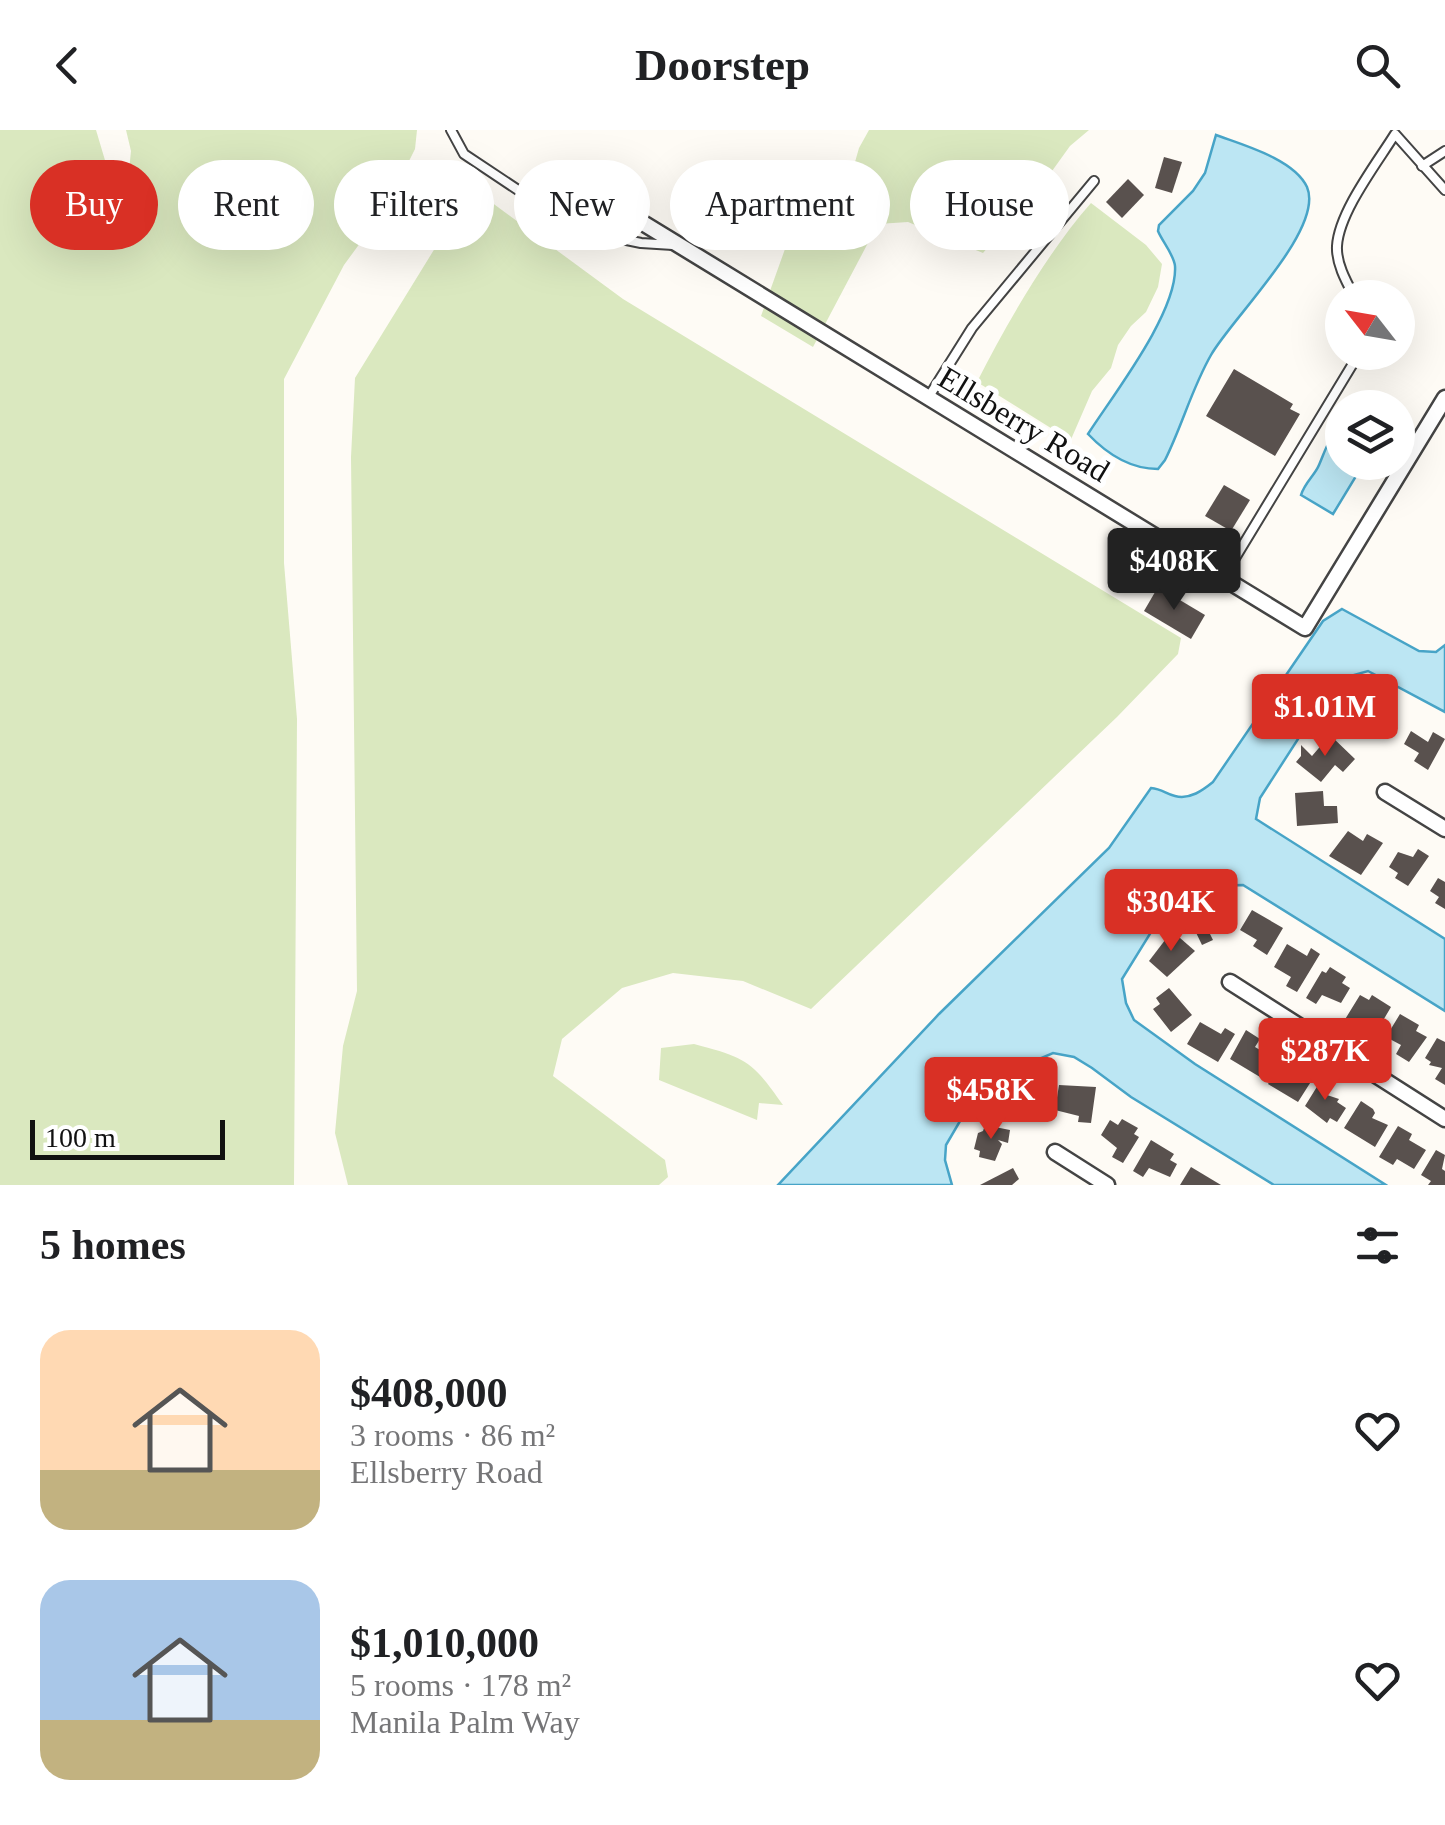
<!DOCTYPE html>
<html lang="en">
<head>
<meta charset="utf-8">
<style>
	:root { --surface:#fff; --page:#f2f2f2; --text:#202124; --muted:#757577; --accent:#d93025 }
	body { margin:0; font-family:"Times New Roman",serif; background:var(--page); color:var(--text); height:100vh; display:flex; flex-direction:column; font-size:38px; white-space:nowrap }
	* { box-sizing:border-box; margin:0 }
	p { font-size:32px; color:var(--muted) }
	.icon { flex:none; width:55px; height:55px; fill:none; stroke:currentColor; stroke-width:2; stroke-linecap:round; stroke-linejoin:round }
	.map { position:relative; height:1055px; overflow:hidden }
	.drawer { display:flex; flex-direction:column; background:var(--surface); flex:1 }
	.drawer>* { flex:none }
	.banner { position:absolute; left:30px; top:30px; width:1385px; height:90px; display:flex; gap:20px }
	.needle { width:65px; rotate:301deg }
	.fabs { position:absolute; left:1325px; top:150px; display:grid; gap:20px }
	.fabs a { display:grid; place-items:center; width:90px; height:90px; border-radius:50%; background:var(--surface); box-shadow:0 10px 40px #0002; font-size:50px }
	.scale { position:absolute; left:30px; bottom:25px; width:195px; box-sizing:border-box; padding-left:10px; border:5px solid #111; border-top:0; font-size:28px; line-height:35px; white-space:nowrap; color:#111; -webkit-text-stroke:8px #fff; paint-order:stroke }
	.price { position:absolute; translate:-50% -85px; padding:0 22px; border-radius:10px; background:var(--accent); color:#fff; font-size:32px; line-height:65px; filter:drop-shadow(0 2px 5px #0008) }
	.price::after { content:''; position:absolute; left:50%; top:60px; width:30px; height:22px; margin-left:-15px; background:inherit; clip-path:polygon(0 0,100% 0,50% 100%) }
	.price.current { background:#222; color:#fff }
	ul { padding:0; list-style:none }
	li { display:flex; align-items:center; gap:30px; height:250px; padding:0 40px }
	li span { display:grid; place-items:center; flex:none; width:280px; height:200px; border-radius:30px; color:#555 }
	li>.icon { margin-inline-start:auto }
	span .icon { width:120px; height:120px; fill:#fffc; stroke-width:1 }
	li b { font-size:42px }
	h2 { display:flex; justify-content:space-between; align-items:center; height:120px; padding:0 40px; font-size:42px }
	.chip { padding:0 35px; border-radius:45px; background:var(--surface); box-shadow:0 10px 40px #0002; font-size:35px; line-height:90px }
	.chip.current { background:var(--accent); color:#fff }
	header { display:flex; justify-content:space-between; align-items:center; height:130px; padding:0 40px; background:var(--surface); font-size:45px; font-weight:800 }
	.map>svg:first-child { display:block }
	.green { fill:#dae8bf }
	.water { fill:#bce6f3; stroke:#47a4c7; stroke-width:2.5 }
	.building { fill:#59514e }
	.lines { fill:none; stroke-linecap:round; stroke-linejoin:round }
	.service-casing { stroke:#444; stroke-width:12 }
	.minor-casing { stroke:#444; stroke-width:19 }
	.service { stroke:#fff; stroke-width:8 }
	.minor { stroke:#fff; stroke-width:14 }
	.labels { text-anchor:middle; stroke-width:10; stroke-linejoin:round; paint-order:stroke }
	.street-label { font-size:32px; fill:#111; stroke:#fff }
</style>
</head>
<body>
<header><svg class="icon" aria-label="back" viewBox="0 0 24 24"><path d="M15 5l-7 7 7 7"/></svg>Doorstep<svg class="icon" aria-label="search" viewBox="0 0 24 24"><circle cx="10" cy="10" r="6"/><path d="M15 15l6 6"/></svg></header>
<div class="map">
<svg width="1445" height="1055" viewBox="0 0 1445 1055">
	<rect width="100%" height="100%" fill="#fefbf5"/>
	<g class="green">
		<polygon points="0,0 96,0 107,37 128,55 140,50 129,41 131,21 126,0 417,0 415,19 385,79 344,135 284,249 284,433 297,589 294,1055 0,1055"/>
		<polygon points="869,0 1089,0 1070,16 1047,48 983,123 908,92 878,94 813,217 761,186 785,119 815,55 853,39 859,18"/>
		<polygon points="472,58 623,169 1181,508 1178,524 1117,587 811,879 743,851 673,843 622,858 562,909 553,946 665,1030 668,1047 659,1055 348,1055 335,1003 343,916 357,861 351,327 355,248"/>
		<path d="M 1091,73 L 1146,115 L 1162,134 L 1158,157 L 1146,182 L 1131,196 L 1118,215 L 1111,238 L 1092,261 L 1069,314 L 1054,300 L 977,252 C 1007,193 1047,123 1091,73 Z"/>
		<path d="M 694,914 C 747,928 752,931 783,975 L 759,973 L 757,990 L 659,950 L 661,918 Z"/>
	</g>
	<g class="water">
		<path d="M 1216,5 C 1243,15 1294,29 1307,57 C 1325,99 1231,189 1211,225 C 1192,258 1182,296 1165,330 L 1158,339 C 1130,339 1106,323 1088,304 C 1113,265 1178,182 1175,136 C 1174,125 1162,111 1158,101 L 1159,95 L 1193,61 L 1205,43 Z"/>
		<path d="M 1342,306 L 1342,332 L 1364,333 L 1333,384 L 1301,365 C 1305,352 1315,345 1319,335 C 1323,326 1325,319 1330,310 Z"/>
		<path d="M 1342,479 L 1419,521 L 1436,522 L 1445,515 L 1445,582 L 1368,541 L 1336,550 L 1260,668 L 1256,689 L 1445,809 L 1445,881 L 1243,755 L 1206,756 L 1156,794 L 1122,849 L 1126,873 L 1134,890 L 1195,934 L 1386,1055 L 1274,1055 L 1131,967 L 1092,938 L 1074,927 L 1053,923 L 1011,941 L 960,991 L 946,1015 L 945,1030 L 952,1055 L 778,1055 L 939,884 L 1109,718 L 1151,658 C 1162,659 1166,664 1175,666 C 1190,670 1203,660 1213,652 L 1323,491 Z"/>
	</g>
	<g class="building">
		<polygon points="1164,27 1182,32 1172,63 1155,58"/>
		<polygon points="1128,49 1144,65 1122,88 1106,72"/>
		<polygon points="1234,239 1293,274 1290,279 1300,284 1275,326 1206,286"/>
		<polygon points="1224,355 1250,370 1231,401 1205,386"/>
		<polygon points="1158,457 1205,485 1191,509 1144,481"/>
		<polygon points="1411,601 1428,612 1433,602 1445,609 1428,640 1414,631 1419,623 1404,614"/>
		<polygon points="1330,605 1355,629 1343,642 1335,635 1321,652 1296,632 1301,626 1301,615 1312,626"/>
		<polygon points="1323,661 1324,676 1337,676 1338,693 1297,696 1295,663"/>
		<polygon points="1348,701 1363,711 1367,704 1383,713 1361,745 1329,726"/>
		<polygon points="1418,719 1429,726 1408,756 1395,748 1398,743 1389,737 1398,722 1413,727"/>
		<polygon points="1438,748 1445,752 1445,779 1435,773 1439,767 1430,761"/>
		<polygon points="1218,771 1229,793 1209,802 1213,810 1202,815 1188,786"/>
		<polygon points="1252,780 1283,798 1267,825 1253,816 1257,810 1240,800"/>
		<polygon points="1172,801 1195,821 1167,847 1149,831"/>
		<polygon points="1287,814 1307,826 1311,818 1320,824 1297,862 1286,856 1291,847 1274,837"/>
		<polygon points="1330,837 1346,847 1342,853 1350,858 1341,873 1322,865 1316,874 1306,868 1322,841 1326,843"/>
		<polygon points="1169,858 1192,885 1171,902 1153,879 1160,874 1156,868"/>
		<polygon points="1360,865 1369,870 1372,865 1391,877 1378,899 1364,891 1359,900 1344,891"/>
		<polygon points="1400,884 1419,895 1416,901 1427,907 1409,932 1396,924 1401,915 1386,907"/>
		<polygon points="1200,892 1221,904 1225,898 1235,904 1218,932 1187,914"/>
		<polygon points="1246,900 1260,909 1255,917 1272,927 1260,947 1230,929"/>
		<polygon points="1437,908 1445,912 1445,955 1435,949 1442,938 1429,935 1431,932 1425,928"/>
		<polygon points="1285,925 1297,932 1293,939 1312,950 1298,972 1268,954"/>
		<polygon points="1037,943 1047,983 1031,987 1028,976 1009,981 1004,962 1023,957 1020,948"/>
		<polygon points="1323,947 1334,954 1327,965 1339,969 1337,972 1346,978 1337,992 1330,988 1327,993 1305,976"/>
		<polygon points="1059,955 1096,957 1091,993 1078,992 1079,986 1055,980"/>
		<polygon points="1361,971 1373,979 1375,983 1372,988 1388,995 1375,1017 1344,998"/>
		<polygon points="1122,989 1138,998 1134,1004 1139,1007 1123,1033 1112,1027 1117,1018 1101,1005 1110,990 1118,995"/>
		<polygon points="985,995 1010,1000 1008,1013 998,1010 1002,1014 995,1031 979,1027 980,1021 974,1019 978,1003 983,1001"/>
		<polygon points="1398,996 1412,1004 1409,1010 1426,1020 1414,1039 1397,1029 1393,1035 1379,1027"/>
		<polygon points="1151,1010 1174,1024 1170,1030 1177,1034 1170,1047 1149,1038 1143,1047 1133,1041"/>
		<polygon points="1436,1020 1445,1025 1442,1039 1445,1041 1445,1055 1428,1055 1431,1051 1421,1045"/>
		<polygon points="1191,1037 1221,1055 1180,1055"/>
		<polygon points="1013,1038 1019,1049 1012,1055 980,1055"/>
	</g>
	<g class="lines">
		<defs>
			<g id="service">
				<polyline points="451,0 464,24 578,100 641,113 673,115"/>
				<polyline points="1422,36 1445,21"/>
				<path d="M 1355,168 C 1347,153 1336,134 1337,116 C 1339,82 1377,33 1395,4 L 1445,60"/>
				<polyline points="928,268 972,198 1094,51"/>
				<polyline points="1223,448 1360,222"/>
			</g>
			<g id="minor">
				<polyline points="638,90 1305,498 1445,268"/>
				<polyline points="1385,662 1445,699"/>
				<polyline points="1230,852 1445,989"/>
				<polyline points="1055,1022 1107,1055"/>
			</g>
		</defs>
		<use href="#service" class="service-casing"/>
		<use href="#minor" class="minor-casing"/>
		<use href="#service" class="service"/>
		<use href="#minor" class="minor"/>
	</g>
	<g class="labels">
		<g class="street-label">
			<text transform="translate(1024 294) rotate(31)" y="11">Ellsberry Road</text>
		</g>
	</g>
</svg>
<div class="fabs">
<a><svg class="needle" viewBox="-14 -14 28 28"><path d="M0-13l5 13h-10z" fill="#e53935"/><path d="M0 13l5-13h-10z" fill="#757577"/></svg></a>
<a><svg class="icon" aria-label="layers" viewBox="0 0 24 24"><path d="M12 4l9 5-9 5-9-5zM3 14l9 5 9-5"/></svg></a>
</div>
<div class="scale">100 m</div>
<b class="price current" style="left:1174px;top:483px">$408K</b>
<b class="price" style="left:1325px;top:629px">$1.01M</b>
<b class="price" style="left:1171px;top:824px">$304K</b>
<b class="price" style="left:1325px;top:973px">$287K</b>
<b class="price" style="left:991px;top:1012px">$458K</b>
<div class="banner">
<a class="chip current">Buy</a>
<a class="chip">Rent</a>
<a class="chip">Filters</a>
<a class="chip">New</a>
<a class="chip">Apartment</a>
<a class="chip">House</a>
</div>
</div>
<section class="drawer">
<h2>5 homes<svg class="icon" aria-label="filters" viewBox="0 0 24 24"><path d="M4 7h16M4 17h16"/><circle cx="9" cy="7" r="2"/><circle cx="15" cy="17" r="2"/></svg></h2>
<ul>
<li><span style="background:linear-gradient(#ffd9b3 70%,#c2b280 0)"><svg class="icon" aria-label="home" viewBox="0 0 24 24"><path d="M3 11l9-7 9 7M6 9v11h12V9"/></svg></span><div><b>$408,000</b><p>3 rooms · 86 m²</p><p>Ellsberry Road</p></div><svg class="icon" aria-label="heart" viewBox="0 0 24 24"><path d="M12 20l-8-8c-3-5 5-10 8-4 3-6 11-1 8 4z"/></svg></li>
<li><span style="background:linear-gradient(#a9c7e8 70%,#c2b280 0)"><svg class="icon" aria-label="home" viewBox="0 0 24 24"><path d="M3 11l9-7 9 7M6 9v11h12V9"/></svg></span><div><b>$1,010,000</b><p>5 rooms · 178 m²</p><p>Manila Palm Way</p></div><svg class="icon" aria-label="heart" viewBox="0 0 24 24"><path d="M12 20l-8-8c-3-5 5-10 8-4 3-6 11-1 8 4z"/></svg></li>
</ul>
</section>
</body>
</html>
